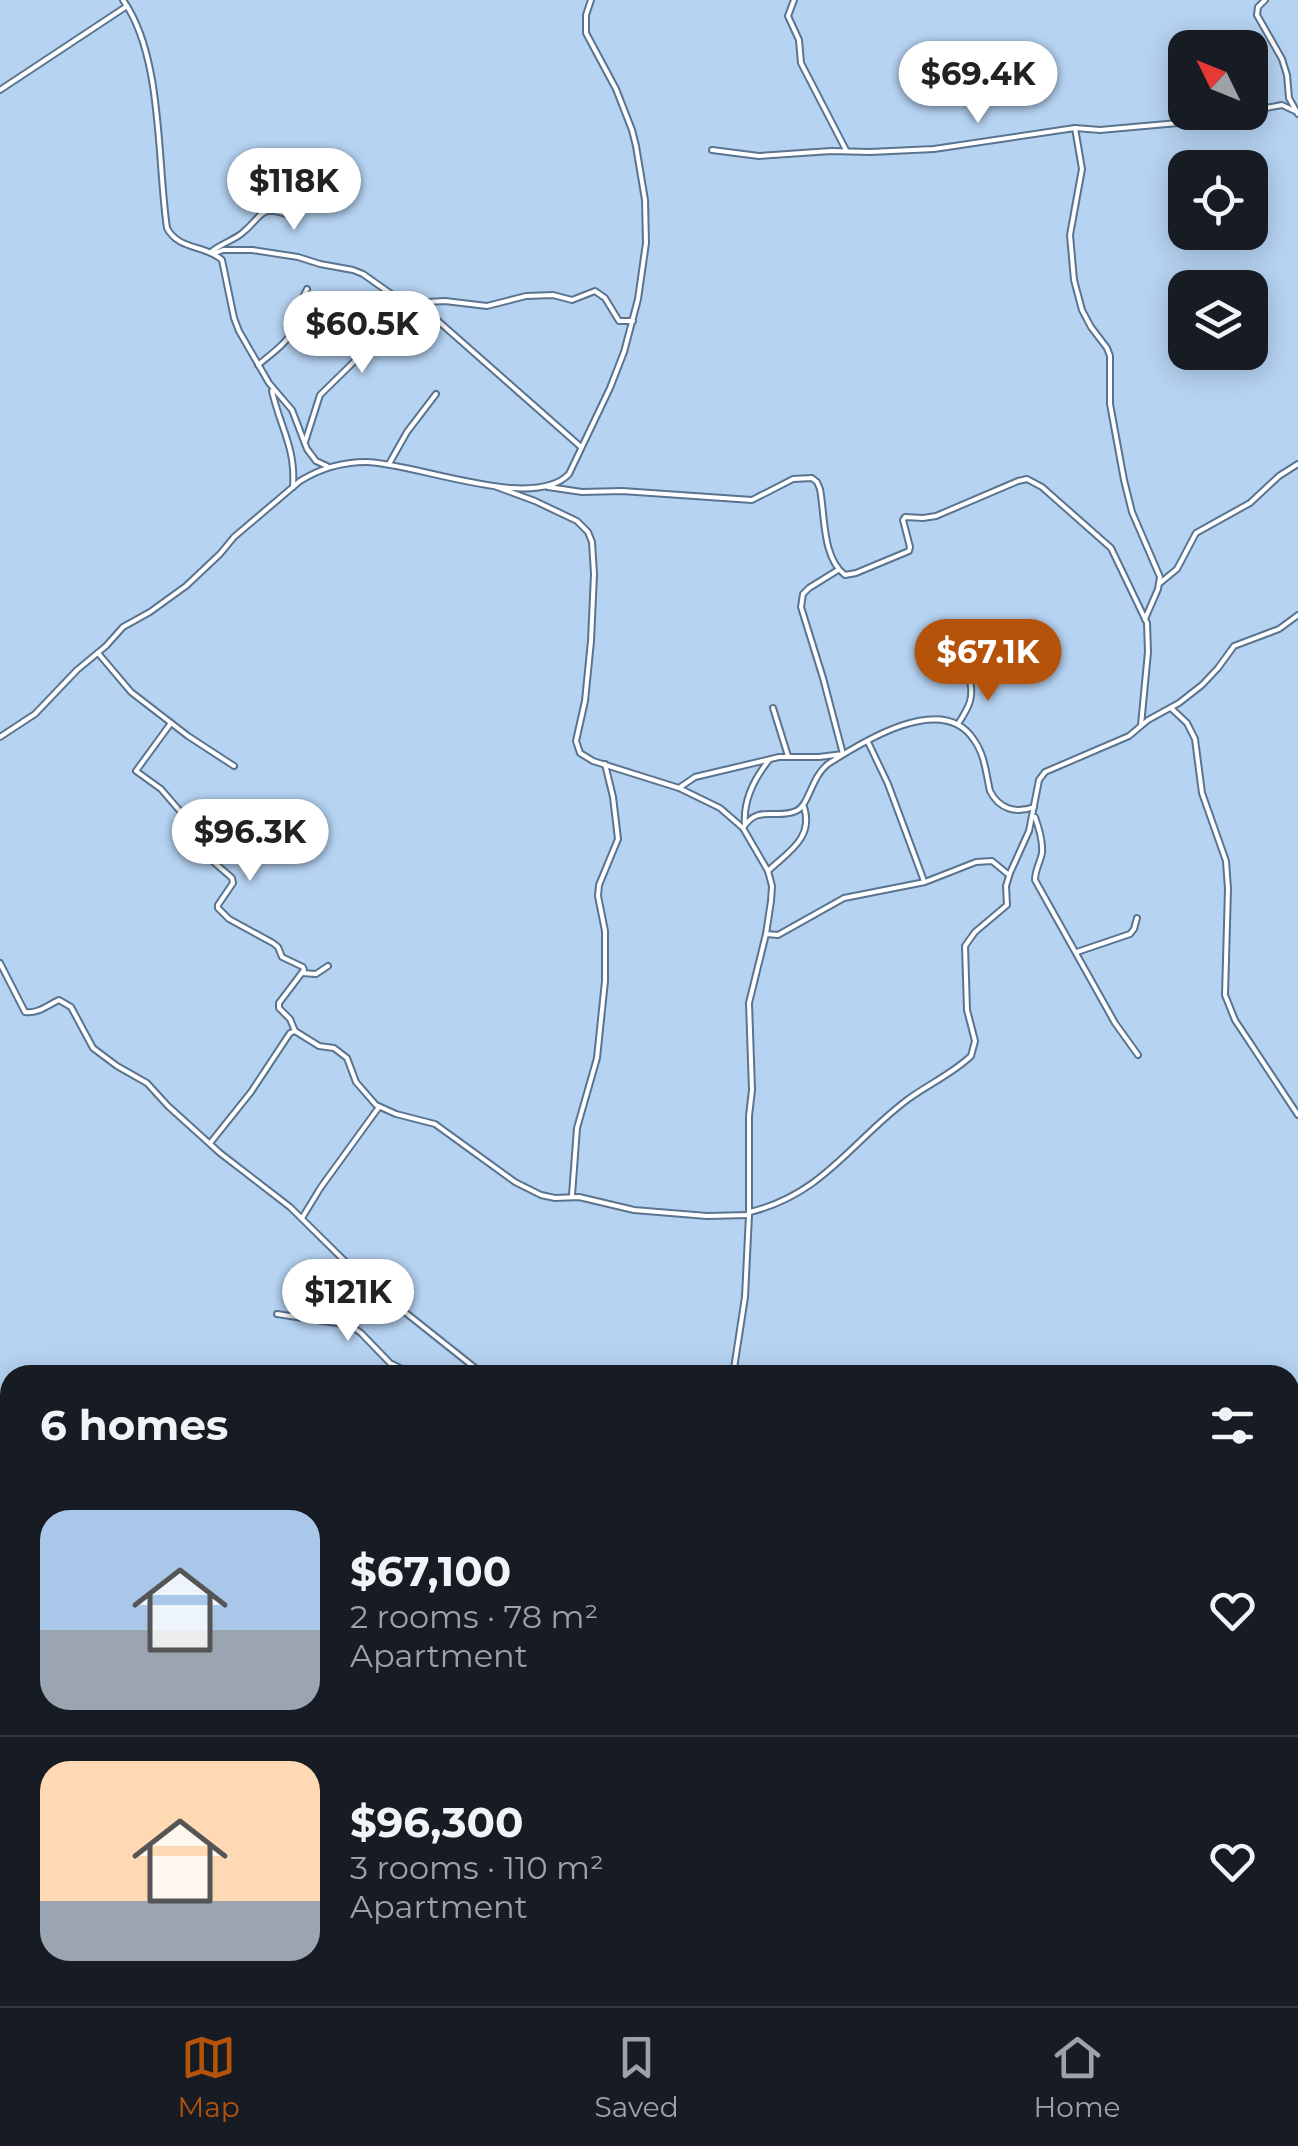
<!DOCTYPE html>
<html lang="en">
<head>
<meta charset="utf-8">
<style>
	:root { --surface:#171b24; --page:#20242c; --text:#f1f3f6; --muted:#9ea1a6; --line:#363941; --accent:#b45309 }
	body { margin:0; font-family:Montserrat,sans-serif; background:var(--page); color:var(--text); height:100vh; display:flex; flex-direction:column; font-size:38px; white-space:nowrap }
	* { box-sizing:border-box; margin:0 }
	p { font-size:32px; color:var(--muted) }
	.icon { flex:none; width:55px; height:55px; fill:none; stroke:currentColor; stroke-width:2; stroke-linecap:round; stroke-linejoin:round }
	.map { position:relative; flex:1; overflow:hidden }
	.drawer { position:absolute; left:0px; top:1365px; width:1300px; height:642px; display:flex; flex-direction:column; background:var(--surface); border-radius:30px 30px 0 0; box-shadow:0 5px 25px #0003 }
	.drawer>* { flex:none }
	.needle { width:65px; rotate:313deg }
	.buttons { position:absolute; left:1168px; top:30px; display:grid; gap:20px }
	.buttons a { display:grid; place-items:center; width:100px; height:100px; border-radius:20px; background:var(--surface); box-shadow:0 5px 25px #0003; font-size:50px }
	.price { position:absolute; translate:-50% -85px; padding:0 22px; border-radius:35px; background:#fff; color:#222; font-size:32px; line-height:65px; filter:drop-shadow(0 2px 5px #0008) }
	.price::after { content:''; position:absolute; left:50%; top:60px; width:30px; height:22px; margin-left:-15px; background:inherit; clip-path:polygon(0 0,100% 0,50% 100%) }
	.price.current { background:var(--accent); color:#fff }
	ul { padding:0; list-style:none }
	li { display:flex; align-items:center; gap:30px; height:250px; padding:0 40px }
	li+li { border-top:2px solid var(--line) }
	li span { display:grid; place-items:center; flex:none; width:280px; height:200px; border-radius:30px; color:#555 }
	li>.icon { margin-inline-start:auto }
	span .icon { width:120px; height:120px; fill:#fffc; stroke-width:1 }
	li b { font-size:42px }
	h2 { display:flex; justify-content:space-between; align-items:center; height:120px; padding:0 40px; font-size:42px }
	.menu { display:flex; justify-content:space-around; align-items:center; height:140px; border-top:2px solid var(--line); background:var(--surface); font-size:28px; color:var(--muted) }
	.menu a { display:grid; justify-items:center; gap:5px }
	.menu .current { color:var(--accent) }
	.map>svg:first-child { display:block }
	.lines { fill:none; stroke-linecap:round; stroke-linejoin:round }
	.river { stroke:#149490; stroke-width:9 }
	.minor-casing { stroke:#5a7490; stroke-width:8 }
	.minor { stroke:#fff; stroke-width:4 }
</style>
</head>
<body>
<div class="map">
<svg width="1298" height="2006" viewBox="0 0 1298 2006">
	<rect width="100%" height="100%" fill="#b6d3f2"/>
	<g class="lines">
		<g class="river">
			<polyline points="1290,1569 1298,1565"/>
			<polyline points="61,2006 66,1998"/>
		</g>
		<defs>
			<g id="minor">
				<path d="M 123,0 C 163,56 157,161 167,228 C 178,250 206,245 222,260 L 234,318 L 239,331 L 269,383 L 292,410 L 307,449 L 316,461 L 327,466"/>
				<polyline points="794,0 788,16 799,40 801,63 846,150"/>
				<polyline points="1265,0 1258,7 1257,15 1282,59 1287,75 1289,98 1298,114"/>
				<polyline points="0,90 127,6"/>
				<polyline points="1250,111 1282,105 1297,112"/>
				<polyline points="1075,128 1082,169 1070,235 1074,280 1082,310 1091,327 1107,348 1110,356 1110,404 1124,480 1132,512 1160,577 1158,589 1145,619"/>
				<polyline points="712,150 759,156 831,151 870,152 934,149 1075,128 1100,130 1178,123 1244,112"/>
				<path d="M 211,252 C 220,244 232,241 241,234 C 264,216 258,203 291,216 L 320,197 L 338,190 L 349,173"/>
				<polyline points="215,253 223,250 252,250 298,257 320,264 353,270 363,274 397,298 408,303 445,301 487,306 526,296 553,295 572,300 595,291 605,298 619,321 633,321"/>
				<polyline points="420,305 581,447"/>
				<path d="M 258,365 C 271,354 286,344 294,329 C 300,316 299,302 307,289"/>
				<path d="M 272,391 C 280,427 296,448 293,487"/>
				<polyline points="305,442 320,395 413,304"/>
				<polyline points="389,464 407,432 436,394"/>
				<polyline points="497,487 535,501 577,521 588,532 592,542 594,574 591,641 585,701 576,741 580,753 593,761 679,788 720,808 743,828 768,871 772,886 771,901 766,934 749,1003 752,1090 749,1116 749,1215 745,1297 733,1375"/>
				<path d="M 548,487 L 582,492 L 622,491 L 752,500 L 793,479 L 812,478 L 817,482 L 820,489 C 825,515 822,558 845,575 L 856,573 L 909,551 L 910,547 L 903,520 L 905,517 L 923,518 L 936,516 L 1018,481 L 1027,479 L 1042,487 L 1111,548 L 1147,623 L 1148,652 L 1141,725"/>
				<polyline points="1160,583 1177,569 1196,533 1250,503 1279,476 1298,464"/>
				<polyline points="98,653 131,692 188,736 234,766"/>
				<polyline points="773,708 788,756"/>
				<polyline points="1171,708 1187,723 1195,739 1202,793 1226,861 1228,889 1225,995 1235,1020 1298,1115"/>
				<polyline points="171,723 136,771 161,789 185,817 179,826 178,831 232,878 233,883 218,905 218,908 229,919 273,943 278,947 282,957 303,967 304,970 279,1003 279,1008 290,1019 295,1031"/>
				<path d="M 958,724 C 969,707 975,697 969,677"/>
				<path d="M 0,737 L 35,714 L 77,670 L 106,646 L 123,627 L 150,612 L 186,586 L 220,554 L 234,537 L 300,481 C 321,468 342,462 366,462 C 416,463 533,512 569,474 L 610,388 L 624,352 L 638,299 L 646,243 L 645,200 L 636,146 L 632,130 L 616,89 L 586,33 L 586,15 L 591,0"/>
				<polyline points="868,742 888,784 924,881"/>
				<polyline points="679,788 695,777 779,757 819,757 843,754 823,678 801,607 803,594 809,588 838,570"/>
				<path d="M 1035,817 C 1039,828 1043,841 1042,853 C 1040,863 1035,870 1035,880 L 1115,1023 L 1138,1055"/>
				<path d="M 745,824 C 743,800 754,779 769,760"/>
				<path d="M 743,828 C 758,804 775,820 796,811 C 809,806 811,777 828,764 C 862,742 943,691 974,740 C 985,755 986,774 990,791 C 999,809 1016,814 1034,807"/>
				<path d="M 768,871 C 788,852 814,838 804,807"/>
				<polyline points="766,934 778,935 844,898 925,882 976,862 992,861 1009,875"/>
				<polyline points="1077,952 1130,934 1134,929 1137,918"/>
				<path d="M 0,963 L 25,1012 C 38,1014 48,1005 59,1000 L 71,1007 L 93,1048 L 117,1066 L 147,1083 L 168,1106 L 220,1153 L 290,1207 L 362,1278 L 484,1375"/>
				<polyline points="302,973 316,974 328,966"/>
				<polyline points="211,1142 251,1092 290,1033 295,1031 319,1046 334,1048 347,1058 356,1082 376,1105 396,1114 435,1124 515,1182 541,1195 555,1198 579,1197 634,1210 707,1216 749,1215"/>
				<polyline points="572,1195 577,1128 597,1058 605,981 605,931 598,896 599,885 618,839 613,797 605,764"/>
				<path d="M 750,1212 C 823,1194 851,1142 907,1100 C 927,1085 952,1074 971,1056 L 975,1041 L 967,1010 L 965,946 L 975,932 L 1007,905 L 1006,886 L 1010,873 L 1029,831 L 1039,780 L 1045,772 L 1129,736 L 1148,720 L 1179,703 L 1202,685 L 1218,668 L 1234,646 L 1279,629 L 1298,615"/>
				<polyline points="302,1218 321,1187 379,1107"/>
				<polyline points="277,1314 350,1325 361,1333 390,1363 414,1375"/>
				<polyline points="393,1367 401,1375"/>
				<polyline points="0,1525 10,1537"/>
				<polyline points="1290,1744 1298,1708"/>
				<polyline points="1290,1747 1298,1744"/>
				<polyline points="1290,1777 1298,1816"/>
				<polyline points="1298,1865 1291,1893 1298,1922"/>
				<polyline points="1290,1995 1298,1989"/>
				<polyline points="841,1998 848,2006"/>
				<polyline points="731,2006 735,1998"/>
				<polyline points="898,2006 905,1998"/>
				<polyline points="1276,2006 1288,1998"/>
			</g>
		</defs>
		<use href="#minor" class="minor-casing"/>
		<use href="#minor" class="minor"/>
	</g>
</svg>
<div class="buttons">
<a><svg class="needle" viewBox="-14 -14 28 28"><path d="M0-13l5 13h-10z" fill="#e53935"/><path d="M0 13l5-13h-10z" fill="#9ea1a6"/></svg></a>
<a><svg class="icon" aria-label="locate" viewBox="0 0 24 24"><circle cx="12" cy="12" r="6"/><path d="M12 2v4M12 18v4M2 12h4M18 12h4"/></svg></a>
<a><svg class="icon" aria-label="layers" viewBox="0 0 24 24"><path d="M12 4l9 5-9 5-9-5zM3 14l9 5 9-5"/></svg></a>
</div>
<b class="price" style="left:978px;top:126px">$69.4K</b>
<b class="price" style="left:294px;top:233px">$118K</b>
<b class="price" style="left:362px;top:376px">$60.5K</b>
<b class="price current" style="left:988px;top:704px">$67.1K</b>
<b class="price" style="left:250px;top:884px">$96.3K</b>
<b class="price" style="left:348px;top:1344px">$121K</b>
<section class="drawer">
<h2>6 homes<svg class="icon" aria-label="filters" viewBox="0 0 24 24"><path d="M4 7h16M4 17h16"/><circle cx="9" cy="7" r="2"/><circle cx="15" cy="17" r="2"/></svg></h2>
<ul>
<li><span style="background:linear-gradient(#a9c7e8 60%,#9aa5b1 0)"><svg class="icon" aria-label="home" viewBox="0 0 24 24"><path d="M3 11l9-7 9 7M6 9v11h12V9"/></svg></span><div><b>$67,100</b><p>2 rooms · 78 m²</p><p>Apartment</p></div><svg class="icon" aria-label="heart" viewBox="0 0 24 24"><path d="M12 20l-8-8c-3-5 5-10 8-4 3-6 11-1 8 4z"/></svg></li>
<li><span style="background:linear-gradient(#ffd9b3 70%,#9aa5b1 0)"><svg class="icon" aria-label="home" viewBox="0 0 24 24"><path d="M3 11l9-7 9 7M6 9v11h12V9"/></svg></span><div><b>$96,300</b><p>3 rooms · 110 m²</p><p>Apartment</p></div><svg class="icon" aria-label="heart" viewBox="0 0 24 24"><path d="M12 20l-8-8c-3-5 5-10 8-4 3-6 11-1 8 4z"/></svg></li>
</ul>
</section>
</div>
<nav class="menu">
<a class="current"><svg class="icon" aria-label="map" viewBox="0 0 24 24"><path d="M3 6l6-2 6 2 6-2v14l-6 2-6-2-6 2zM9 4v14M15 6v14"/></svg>Map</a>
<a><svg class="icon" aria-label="saved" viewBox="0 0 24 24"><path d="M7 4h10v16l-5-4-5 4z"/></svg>Saved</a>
<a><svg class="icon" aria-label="home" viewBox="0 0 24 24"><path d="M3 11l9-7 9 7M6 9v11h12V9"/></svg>Home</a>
</nav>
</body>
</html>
